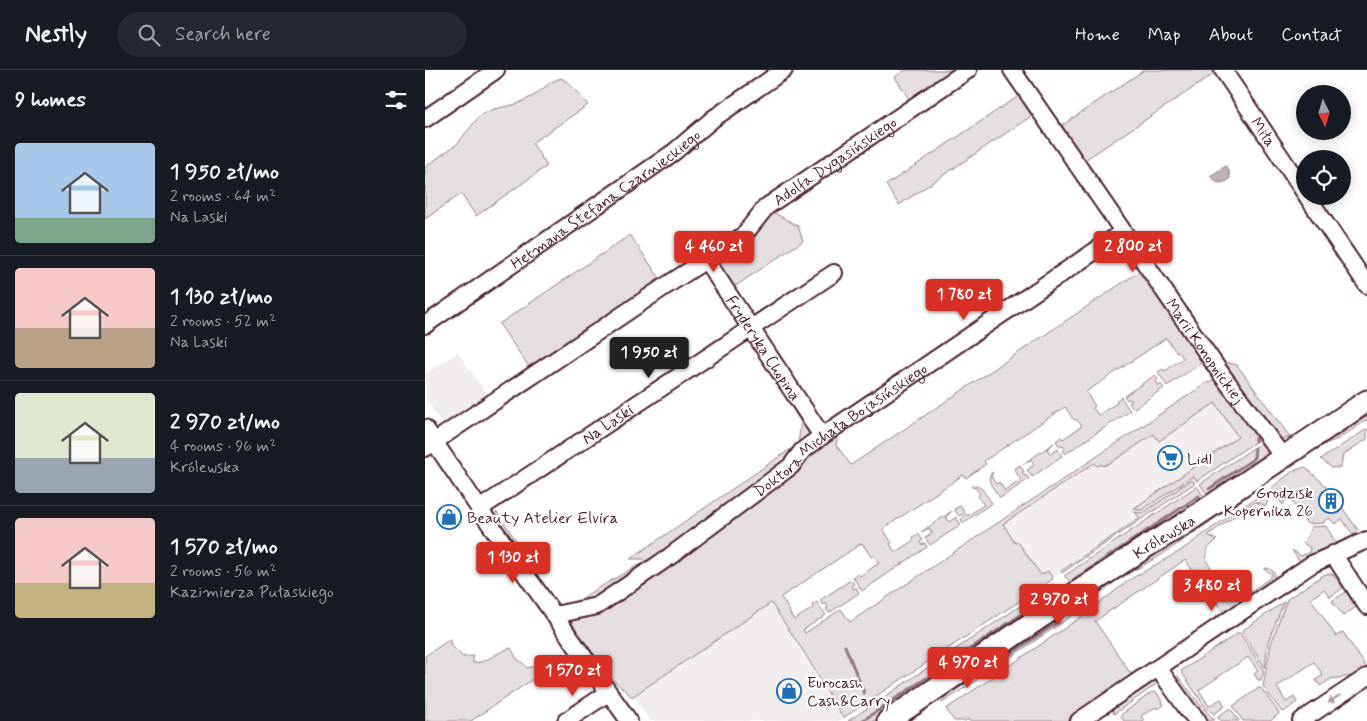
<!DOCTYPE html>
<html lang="en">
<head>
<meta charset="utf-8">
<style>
	:root { --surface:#171b24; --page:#242831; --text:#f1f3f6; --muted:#9ea1a6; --line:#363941; --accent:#d93025 }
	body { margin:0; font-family:Mynerve,sans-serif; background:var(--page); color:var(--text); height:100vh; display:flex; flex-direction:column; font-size:19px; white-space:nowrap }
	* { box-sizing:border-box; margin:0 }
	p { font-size:16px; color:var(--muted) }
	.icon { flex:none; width:28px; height:28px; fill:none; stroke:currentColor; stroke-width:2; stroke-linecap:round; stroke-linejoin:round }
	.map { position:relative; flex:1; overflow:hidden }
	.details { display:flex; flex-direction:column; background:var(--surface); width:425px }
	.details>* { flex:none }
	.needle { width:32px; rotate:175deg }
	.buttons { position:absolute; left:871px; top:15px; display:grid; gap:10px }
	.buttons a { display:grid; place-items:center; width:55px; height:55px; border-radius:50%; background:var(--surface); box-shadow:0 2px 12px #0003; font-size:25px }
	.price { position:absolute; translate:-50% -42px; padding:0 11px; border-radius:5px; background:var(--accent); color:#fff; font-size:16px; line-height:32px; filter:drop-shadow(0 1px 2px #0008) }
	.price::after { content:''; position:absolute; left:50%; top:30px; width:15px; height:11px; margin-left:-8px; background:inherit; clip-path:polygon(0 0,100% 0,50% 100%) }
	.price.current { background:#222; color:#fff }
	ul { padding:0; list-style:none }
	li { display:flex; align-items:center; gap:15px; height:125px; padding:0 15px }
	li+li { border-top:1px solid var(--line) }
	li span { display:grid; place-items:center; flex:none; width:140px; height:100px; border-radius:5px; color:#555 }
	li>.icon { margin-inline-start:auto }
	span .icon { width:60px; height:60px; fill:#fffc; stroke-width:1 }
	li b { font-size:21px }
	h2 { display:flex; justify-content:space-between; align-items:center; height:60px; padding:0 15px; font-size:21px }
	header { display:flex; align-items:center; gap:30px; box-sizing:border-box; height:70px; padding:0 25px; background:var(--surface); border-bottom:1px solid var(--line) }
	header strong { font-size:24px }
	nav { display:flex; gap:28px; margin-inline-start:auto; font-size:18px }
	.search { width:350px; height:45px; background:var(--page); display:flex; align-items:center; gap:12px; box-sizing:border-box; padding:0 18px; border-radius:28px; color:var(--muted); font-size:19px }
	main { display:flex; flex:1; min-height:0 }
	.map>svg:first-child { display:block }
	.built { fill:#f2eeef }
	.green { fill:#e5dee0; stroke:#987e86 }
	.water { fill:#c1b3b6; stroke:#91787e }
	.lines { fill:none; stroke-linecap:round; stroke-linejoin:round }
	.stream { stroke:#91787e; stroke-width:3 }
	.minor-casing { stroke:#4a1f2b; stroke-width:20 }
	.major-casing { stroke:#4a1f2b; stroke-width:25 }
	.minor { stroke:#fff; stroke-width:16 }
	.major { stroke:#fff; stroke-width:21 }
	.oneway { fill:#ae9aa0 }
	.labels { text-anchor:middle; stroke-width:4.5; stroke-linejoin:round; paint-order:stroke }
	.street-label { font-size:16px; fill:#4a1f2b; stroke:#fff }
	.poi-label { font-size:16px; fill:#4a1f2b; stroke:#fff; text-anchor:start }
</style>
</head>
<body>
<header>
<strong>Nestly</strong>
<div class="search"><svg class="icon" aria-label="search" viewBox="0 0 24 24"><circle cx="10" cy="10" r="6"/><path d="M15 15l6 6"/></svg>Search here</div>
<nav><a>Home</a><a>Map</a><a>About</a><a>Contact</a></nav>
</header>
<main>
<section class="details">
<h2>9 homes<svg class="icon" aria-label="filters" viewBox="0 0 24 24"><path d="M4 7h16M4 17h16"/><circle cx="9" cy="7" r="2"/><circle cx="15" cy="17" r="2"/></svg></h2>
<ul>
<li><span style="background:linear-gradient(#a9c7e8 75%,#7fa58c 0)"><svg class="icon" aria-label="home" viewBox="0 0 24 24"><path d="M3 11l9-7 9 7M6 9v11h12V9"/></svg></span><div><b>1 950 zł/mo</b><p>2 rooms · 64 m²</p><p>Na Laski</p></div></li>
<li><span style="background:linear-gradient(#f6c9c9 60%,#b9a48a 0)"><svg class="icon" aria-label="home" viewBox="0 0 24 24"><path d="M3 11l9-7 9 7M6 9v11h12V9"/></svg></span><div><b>1 130 zł/mo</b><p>2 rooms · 52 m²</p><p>Na Laski</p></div></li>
<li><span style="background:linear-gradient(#dfe7d0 65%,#9aa5b1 0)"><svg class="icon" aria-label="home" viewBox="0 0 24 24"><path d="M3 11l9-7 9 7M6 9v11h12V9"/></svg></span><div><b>2 970 zł/mo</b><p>4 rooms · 96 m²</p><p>Królewska</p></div></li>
<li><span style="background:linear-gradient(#f6c9c9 65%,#c2b280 0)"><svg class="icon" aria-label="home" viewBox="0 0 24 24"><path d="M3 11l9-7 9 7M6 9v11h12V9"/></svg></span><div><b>1 570 zł/mo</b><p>2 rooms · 56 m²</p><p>Kazimierza Pułaskiego</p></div></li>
</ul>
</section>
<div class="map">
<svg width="942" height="651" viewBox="0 0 942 651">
	<rect width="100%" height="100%" fill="#fff"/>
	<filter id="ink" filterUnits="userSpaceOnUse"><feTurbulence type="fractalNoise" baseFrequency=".02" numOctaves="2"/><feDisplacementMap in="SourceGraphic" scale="10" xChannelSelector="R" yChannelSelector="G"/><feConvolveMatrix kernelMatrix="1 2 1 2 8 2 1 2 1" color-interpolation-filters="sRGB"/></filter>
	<g filter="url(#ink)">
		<g class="built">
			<polygon points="33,282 65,329 27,354 16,352 0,328 0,304"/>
			<polygon points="790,309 836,368 616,517 574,454"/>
			<polygon points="346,533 418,648 414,651 225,651 209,627"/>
		</g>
		<g class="green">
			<polygon points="480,0 534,0 486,32 470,7"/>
			<polygon points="719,0 787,0 789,4 660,90 636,56"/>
			<polygon points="136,8 144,13 163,35 107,73 122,96 51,146 36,124 0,149 0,97 32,74 55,45 69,39 92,34 110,25 126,12"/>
			<polygon points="595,25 608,45 474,135 461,115"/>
			<polygon points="344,140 373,156 378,171 309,217 295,196 294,191"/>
			<polygon points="205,165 238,213 107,301 74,254"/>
			<polygon points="718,199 781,290 742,316 733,302 738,299 740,301 758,288 753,281 751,282 741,268 661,322 670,336 668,338 673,345 692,333 691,331 696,327 705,341 640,384 638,381 640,379 638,376 635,377 631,371 636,367 638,369 657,356 651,349 649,350 640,337 559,391 561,394 541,408 538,405 458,459 467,473 465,474 470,482 489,470 488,467 493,464 498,470 495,472 497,475 500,473 502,477 437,521 428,507 433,504 435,506 454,493 448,485 446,487 437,473 356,527 365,541 364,542 369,550 388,538 387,535 392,532 401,545 378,560 380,563 416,539 425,552 783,312 784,313 790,309 836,368 772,411 768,406 717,440 708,439 813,367 790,333 734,371 729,364 687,392 678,396 677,394 672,396 669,393 578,454 590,473 593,472 616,505 623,501 628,509 418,648 380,584 346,533 207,627 186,608 147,554 147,550 144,546 374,392 413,363 411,375 426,395"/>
			<polygon points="800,292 812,295 865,367 859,369 856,369 808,305"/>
			<polygon points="730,305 733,309 731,311 734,316 736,314 739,318 708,339 704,333 707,331 705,329 702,330 699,326"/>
			<polygon points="369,337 389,369 225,494 218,489 205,489 373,374 376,352 367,338"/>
			<polygon points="942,340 942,350 913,369 902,373 892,379 893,375"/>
			<polygon points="942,359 942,369 918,385 916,397 907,398 896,389"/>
			<polygon points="837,372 841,380 836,389 786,424 781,423 775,414"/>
			<polygon points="629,373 622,379 625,384 633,379 637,386 607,407 602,400 609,395 606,390 598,394"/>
			<path d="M 595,395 L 599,402 L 597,403 L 599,406 L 601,405 L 604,409 L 575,428 C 570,420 560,411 567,402 L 568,404 L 566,406 L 571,414 L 574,412 L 580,421 L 596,410 L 589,399 Z"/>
			<polygon points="880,397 899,414 910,428 908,429 904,425 900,428 908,438 912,435 909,431 911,429 933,460 928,465 917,449 910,454 904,448 899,451 899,453 882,454 866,430 862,428 858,435 846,418 868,401"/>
			<polygon points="766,410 770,413 637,503 636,501 715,448 710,442 718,443"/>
			<polygon points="550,415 557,419 567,433 538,453 536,449 539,447 537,444 534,446 529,439 535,436 542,446 559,435 553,427 555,424 550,417 548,418 546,416"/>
			<polygon points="772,416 777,424 782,427 648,514 639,506"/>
			<polygon points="833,419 738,484 691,511 635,554 559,605 556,601 659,533 693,507 826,421"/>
			<path d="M 839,423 L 843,430 L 841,436 L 830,432 L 783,465 L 792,470 L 783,478 L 781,490 L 793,509 L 789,513 L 799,527 L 810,523 L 817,527 L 845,508 L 847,504 L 839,499 L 842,498 C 848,499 851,504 850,510 L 800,545 L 760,490 L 670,551 L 706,604 L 718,596 L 720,599 L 643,651 L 544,651 L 543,649 L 540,651 L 529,651 L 521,639 L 659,545 L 704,510 L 755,481 L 811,441 Z"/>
			<polygon points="527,441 521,447 524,452 531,447 536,455 505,475 500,468 507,463 504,458 496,462"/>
			<polygon points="72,442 111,500 108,502 67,446"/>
			<polygon points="901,456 912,475 888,486 886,484 874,491 867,480 876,486 884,482 885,478 878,473 886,459 885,457"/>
			<polygon points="213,495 219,497 171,533 149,536 163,524"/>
			<polygon points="900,504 908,504 918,518 905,527 899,519 886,529 911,566 918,562 942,598 942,604 906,609 895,616 891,610 898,605 889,592 852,617 861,632 869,627 872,632 859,642 856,641 838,616 846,574 862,529"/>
			<polygon points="426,510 429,514 426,516 428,519 431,517 434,523 404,543 401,539 403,538 401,533 398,535 395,530"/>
			<polygon points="628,514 631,522 627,530 452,651 423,651"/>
			<polygon points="921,522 931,537 918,546 907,531"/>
			<polygon points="859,532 843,572 840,598 817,562 818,560"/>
			<polygon points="813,563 815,563 839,601 836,610 833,610 829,604 833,601 823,587 774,620 784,636 796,629 800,636 789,644 779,636 756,601"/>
			<path d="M 25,569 L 25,574 L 38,587 L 48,586 L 48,593 C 62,593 73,581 86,578 L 92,589 L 98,593 L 102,598 L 106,597 L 113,597 L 117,603 L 46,651 L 0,651 L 0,586 Z"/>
			<polygon points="547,606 549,606 552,610 517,633 515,627"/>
			<polygon points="753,606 776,636 790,650 778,651 746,610"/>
			<polygon points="732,609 736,611 689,644 687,638 723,610"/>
			<polygon points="834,618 836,618 854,643 853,645 845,651 818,651 808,636"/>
			<polygon points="727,622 732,623 739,635 732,639 731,637 716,646 719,651 699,651 696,647 697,644"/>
			<polygon points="804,639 806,639 814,651 797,651 793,648 793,646"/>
		</g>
		<polygon class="water" points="801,96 804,101 805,108 802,111 796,113 791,112 785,106"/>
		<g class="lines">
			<g class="stream">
				<polyline points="911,366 942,345"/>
				<polyline points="830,368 830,371"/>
				<polyline points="784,419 827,390 829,387 830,378"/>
				<polyline points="720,490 738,478"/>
				<polyline points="648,510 774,426"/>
				<polyline points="420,576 439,623"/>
				<polyline points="560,601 633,552"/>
				<polyline points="519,627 546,608"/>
				<polyline points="437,651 630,522"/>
				<polyline points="483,651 500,640"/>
			</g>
			<defs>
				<g id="minor">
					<path id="s1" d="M 587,0 L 797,305 L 858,387"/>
					<path id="s2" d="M 798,0 L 880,123"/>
					<polyline points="0,49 71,0"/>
					<polyline points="882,126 942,215"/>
					<path id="s3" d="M 281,190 L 397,366"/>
					<path id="s4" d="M 0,255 L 249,82 L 289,48 L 359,0"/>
					<polyline points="0,358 60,447 204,651"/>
					<path id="s5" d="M 0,378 L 239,217 L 318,166 L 341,137 L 543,0"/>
					<path id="s6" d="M 54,439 L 409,203"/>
					<polyline points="908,484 942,536"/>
					<path id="s7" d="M 130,545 L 172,536 L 244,487 L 366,396 L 377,381 L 397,366 L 698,162"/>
					<polyline points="733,598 763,640 773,651"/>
					<polyline points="141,651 183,623"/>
					<polyline points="654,651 887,494 942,470"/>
					<polyline points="876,651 942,607"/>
				</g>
				<g id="major">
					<path id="s8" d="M 463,651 L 645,527 L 722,476 L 756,456 L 942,331"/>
				</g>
			</defs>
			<use href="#minor" class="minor-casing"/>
			<use href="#major" class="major-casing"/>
			<use href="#minor" class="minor"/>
			<use href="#major" class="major"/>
		</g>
		<defs><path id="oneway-solid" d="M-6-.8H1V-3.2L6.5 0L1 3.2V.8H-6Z" transform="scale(1.25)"/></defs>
		<use class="oneway" href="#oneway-solid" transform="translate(909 629) rotate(146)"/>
	</g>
	<defs>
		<symbol id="supermarket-ring" viewBox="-11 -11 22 22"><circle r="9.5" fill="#fff" stroke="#1f6fb2" stroke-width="1.5"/><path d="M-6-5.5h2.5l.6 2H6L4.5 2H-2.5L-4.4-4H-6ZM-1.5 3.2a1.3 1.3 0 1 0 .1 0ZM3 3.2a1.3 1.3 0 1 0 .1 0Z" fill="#1f6fb2"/></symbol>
		<symbol id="building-ring" viewBox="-11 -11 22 22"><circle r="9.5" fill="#fff" stroke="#1f6fb2" stroke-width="1.5"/><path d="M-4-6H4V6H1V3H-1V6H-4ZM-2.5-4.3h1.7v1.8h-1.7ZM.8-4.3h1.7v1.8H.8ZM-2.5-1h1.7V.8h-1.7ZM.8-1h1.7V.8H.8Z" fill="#1f6fb2"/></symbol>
		<symbol id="shop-ring" viewBox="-11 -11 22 22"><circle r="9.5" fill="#fff" stroke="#1f6fb2" stroke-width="1.5"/><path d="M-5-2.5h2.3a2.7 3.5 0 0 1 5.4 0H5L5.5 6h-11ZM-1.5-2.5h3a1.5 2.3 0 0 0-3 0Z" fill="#1f6fb2"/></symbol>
	</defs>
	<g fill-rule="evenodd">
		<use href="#supermarket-ring" x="731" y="374" width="28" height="28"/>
		<use href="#building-ring" x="892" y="417" width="28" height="28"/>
		<use href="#shop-ring" x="10" y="433" width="28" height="28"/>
		<use href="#shop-ring" x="350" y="607" width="28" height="28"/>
	</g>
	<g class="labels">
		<g class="street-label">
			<text dy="6" stroke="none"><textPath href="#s2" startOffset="74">Miła</textPath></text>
			<text dy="6" stroke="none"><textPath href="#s5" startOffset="502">Adolfa Dygasińskiego</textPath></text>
			<text dy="6" stroke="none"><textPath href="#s4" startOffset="220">Hetmana Stefana Czarnieckiego</textPath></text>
			<text dy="6" stroke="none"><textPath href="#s3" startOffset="105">Fryderyka Chopina</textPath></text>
			<text dy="6" stroke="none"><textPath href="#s1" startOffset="341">Marii Konopnickiej</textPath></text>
			<text dy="6" stroke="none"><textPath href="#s6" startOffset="154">Na Laski</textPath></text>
			<text dy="6" stroke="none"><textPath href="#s7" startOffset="344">Doktora Michała Bojasińskiego</textPath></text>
			<text dy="6" stroke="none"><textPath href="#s8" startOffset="332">Królewska</textPath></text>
		</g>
		<g class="poi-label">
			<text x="762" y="394">Lidl</text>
			<text x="888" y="428" text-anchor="end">Grodzisk<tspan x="888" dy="18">Kopernika 26</tspan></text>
			<text x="42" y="453">Beauty Atelier Elvira</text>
			<text x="382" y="618">Eurocash<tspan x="382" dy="18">Cash&amp;Carry</tspan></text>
		</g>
	</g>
</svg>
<div class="buttons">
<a><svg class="needle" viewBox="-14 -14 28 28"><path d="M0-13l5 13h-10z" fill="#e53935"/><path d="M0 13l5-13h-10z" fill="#9ea1a6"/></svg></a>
<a><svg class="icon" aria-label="locate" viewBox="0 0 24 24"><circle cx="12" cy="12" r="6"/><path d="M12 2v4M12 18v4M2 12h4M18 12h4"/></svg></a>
</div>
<b class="price" style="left:289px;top:203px">4 460 zł</b>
<b class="price" style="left:708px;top:203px">2 800 zł</b>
<b class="price" style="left:539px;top:251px">1 780 zł</b>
<b class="price current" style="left:224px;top:309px">1 950 zł</b>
<b class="price" style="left:88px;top:514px">1 130 zł</b>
<b class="price" style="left:787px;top:542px">3 480 zł</b>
<b class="price" style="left:634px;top:556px">2 970 zł</b>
<b class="price" style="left:543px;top:619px">4 970 zł</b>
<b class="price" style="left:148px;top:627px">1 570 zł</b>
</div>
</main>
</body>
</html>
